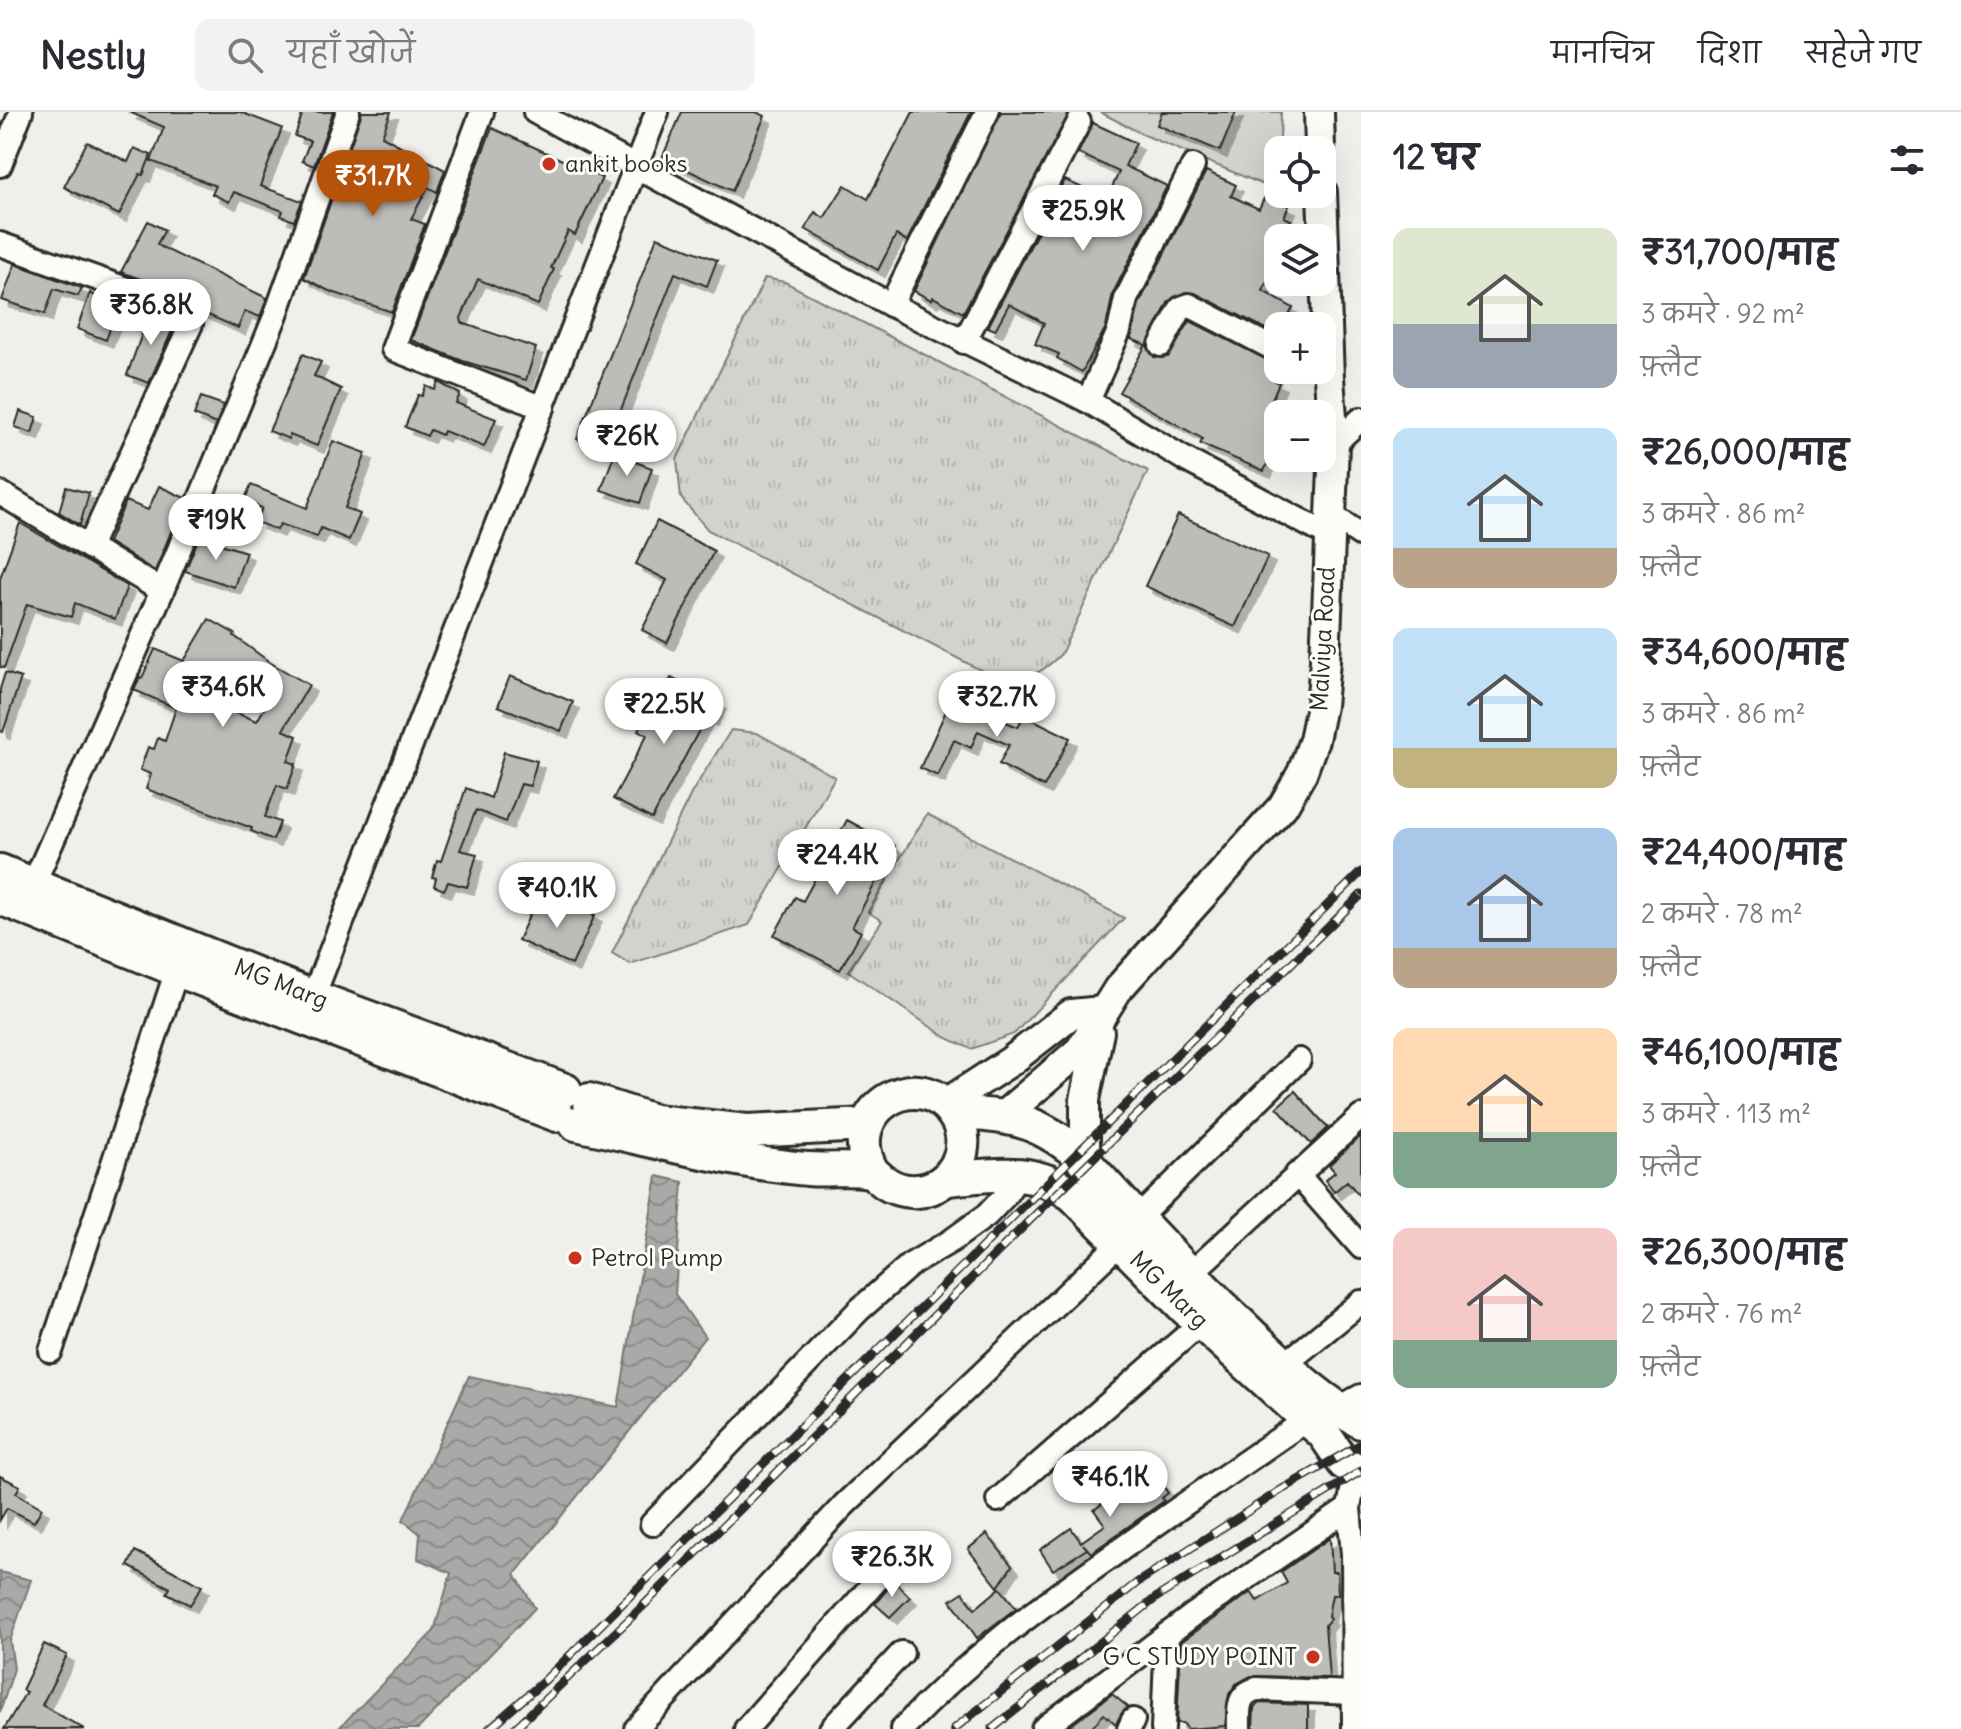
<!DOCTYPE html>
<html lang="hi">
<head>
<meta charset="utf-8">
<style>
	:root { --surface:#fff; --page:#f2f2f3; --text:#2b2b33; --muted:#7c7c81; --line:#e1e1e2; --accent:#b45309 }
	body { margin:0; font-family:Delius,"Playpen Sans Deva",sans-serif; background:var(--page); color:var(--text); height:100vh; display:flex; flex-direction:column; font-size:30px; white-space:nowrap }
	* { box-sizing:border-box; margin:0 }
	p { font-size:26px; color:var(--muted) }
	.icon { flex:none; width:44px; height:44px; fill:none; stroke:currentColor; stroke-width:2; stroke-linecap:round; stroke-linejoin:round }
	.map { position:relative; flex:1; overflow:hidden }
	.panel { display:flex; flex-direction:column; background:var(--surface); width:600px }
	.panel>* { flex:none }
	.controls { position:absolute; left:1264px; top:24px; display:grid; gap:16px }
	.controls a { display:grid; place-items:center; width:72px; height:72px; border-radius:16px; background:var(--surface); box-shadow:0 8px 32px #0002; font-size:40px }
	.price { position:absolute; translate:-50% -68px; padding:0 18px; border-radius:28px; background:#fff; color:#222; font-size:26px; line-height:52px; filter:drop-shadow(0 2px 4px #0008) }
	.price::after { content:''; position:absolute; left:50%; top:48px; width:24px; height:18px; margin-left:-12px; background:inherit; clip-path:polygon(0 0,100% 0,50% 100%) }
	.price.current { background:var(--accent); color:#fff }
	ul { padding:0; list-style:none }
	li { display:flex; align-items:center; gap:24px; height:200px; padding:0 32px }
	li span { display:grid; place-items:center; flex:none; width:224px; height:160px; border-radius:16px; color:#555 }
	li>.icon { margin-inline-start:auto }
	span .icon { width:96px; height:96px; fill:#fffc; stroke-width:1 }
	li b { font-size:34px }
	h2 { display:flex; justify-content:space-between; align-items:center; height:96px; padding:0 32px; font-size:34px }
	header { display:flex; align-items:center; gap:48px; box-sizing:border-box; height:112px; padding:0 40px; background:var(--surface); border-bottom:2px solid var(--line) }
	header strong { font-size:38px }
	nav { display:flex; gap:44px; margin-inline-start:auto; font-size:28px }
	.search { width:560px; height:72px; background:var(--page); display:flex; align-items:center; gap:20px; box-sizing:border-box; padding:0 28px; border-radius:16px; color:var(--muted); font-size:30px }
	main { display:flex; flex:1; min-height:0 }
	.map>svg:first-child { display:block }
	.grass { fill:url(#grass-tufts); stroke:#7f7e7d; stroke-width:2 }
	.pitch { fill:#d3d2cf; stroke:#7f7e7d; stroke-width:2 }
	.water { fill:url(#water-waves); stroke:#777775; stroke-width:2 }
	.building { fill:#bdbcb8; stroke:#2b2b2b; stroke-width:2; fill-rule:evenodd; filter:url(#shadow) }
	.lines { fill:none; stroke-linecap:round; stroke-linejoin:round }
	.minor-casing { stroke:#2b2b2b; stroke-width:28 }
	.tertiary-casing { stroke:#2b2b2b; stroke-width:34 }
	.secondary-casing { stroke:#2b2b2b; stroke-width:38 }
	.minor { stroke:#fdfcf7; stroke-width:22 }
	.tertiary { stroke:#fdfcf7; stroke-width:28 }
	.secondary { stroke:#fdfcf7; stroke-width:32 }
	.rail-casing { stroke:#2b2b2b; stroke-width:9 }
	.rail { stroke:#fdfcf7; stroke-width:6; stroke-dasharray:18; stroke-linecap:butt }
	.poi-dot { fill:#c8321e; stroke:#fdfcf7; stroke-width:3 }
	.labels { text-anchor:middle; stroke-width:6; stroke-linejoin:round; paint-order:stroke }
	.poi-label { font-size:24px; fill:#2b2b2b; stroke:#fdfcf7; text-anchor:start }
	.street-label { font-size:24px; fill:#2b2b2b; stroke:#fdfcf7 }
</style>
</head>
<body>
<header>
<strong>Nestly</strong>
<div class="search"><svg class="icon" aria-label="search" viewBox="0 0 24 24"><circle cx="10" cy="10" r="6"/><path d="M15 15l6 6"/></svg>यहाँ खोजें</div>
<nav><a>मानचित्र</a><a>दिशा</a><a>सहेजे गए</a></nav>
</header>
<main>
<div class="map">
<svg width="1361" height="1617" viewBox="0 0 1361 1617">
	<defs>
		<pattern id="grass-tufts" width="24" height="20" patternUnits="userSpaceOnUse" patternTransform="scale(2)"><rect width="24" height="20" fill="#d3d2cf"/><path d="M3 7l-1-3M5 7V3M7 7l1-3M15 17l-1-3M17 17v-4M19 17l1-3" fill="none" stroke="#b5b4b2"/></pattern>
		<pattern id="water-waves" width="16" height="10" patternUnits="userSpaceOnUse" patternTransform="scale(2)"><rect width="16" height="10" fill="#aaa9a7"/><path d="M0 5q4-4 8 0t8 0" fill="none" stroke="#8b8a88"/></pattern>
		<filter id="shadow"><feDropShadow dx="7" dy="7" stdDeviation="0" flood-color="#0004"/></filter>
	</defs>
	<rect width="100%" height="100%" fill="#f0efeb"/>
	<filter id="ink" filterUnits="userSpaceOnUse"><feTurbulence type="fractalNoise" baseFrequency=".0125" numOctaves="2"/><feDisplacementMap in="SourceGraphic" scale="16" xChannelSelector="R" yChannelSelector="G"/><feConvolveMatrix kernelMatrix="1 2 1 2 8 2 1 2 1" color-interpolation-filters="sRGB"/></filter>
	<g filter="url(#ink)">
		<g class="grass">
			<path d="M 765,166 L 785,170 L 1148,359 L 1061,542 C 1035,568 1025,567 990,563 L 708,418 L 681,386 L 677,347 Z"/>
			<polygon points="731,618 757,621 835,665 749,813 630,852 612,841 692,680"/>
			<polygon points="927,702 1124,806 1014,922 971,937 947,926 848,859 882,809 868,800"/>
		</g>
		<polygon class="pitch" points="1100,0 1281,0 1278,79 1142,22"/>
		<g class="water">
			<polygon points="657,1064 683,1070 675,1182 705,1225 515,1462 535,1496 418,1617 338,1617 434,1519 451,1461 418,1447 420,1422 403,1408 469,1264 618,1295"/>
			<polygon points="0,1460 31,1468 10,1529 14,1557 0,1600"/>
		</g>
		<g class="building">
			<polygon points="129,0 240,0 282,16 260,74 302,89 294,109 281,104 283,99 234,80 229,90 212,82 216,74 151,49 164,15"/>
			<polygon points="303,0 333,0 314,54 302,49 310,29 295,24"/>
			<polygon points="362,0 391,0 382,24 445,58 437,80 428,75 411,107 425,112 392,200 329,179 304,166"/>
			<polygon points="682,0 756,0 765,4 732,79 662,46"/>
			<polygon points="913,0 971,0 907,129 896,123 878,158 805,117 815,100 824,106 845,73 868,87"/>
			<polygon points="1001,0 1070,0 963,201 933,185 931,188 914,179"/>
			<polygon points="1162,0 1236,0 1220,39 1157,13"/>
			<polygon points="1093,11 1136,31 1125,54 1167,74 1113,181 1106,215 1082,260 1057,246 1059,242 1035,232 1044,211 1009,192 995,218 988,215 1065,68 1107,87 1119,60 1078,41"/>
			<polygon points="492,16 602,66 575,123 568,119 551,156 554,157 538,193 478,167 461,206 462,211 536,236 526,268 463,249 411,228"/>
			<polygon points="87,30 128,50 134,36 151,43 143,63 140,62 119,103 64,75"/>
			<polygon points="1206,59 1236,73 1231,84 1259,97 1265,84 1289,94 1284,105 1291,108 1283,126 1278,126 1278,147 1263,179 1293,196 1283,214 1278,214 1278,223 1195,181 1185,180 1169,189 1147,234 1154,245 1168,245 1190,209 1278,253 1272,267 1279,271 1265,303 1278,309 1278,329 1264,359 1200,332 1203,327 1119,280 1146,233 1131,227 1139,192"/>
			<polygon points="148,109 165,118 157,132 161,135 267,186 260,205 245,199 238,216 201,200 195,191 182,182 121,160"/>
			<polygon points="657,125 717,148 707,174 675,161 605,338 577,327"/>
			<polygon points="15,152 82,176 78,184 54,177 45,202 2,188"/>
			<polygon points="90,181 105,189 107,185 120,190 106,228 77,217"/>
			<polygon points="150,200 170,207 175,212 149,271 127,263"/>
			<polygon points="303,242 321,250 314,264 341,277 317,334 290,323 289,327 269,319"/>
			<polygon points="438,270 460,282 456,291 496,307 484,335 444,319 442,323 430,318 427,324 405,315 418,283 422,284 426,274 435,278"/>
			<polygon points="201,285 224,293 216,312 194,303"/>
			<polygon points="20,299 37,305 32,321 15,315"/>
			<polygon points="333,329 366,341 345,396 360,402 349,428 321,416 317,425 280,412 277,418 256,410 262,396 244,389 251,373 307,396"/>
			<polygon points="616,338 631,344 630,348 652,356 640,391 601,378"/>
			<polygon points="159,374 185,386 155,459 108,430 126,389 148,398"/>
			<polygon points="66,375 89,381 80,413 59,400"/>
			<polygon points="1178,403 1268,444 1235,515 1145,474"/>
			<polygon points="657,409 714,439 667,531 642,518 667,468 636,452"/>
			<polygon points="20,411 127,474 115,507 75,491 71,505 27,492 4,556 0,555 0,466"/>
			<polygon points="199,425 246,440 234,475 185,459"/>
			<path d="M 209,507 L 235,522 L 234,524 L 271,551 L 309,573 L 283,618 L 297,624 L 288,649 L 296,652 L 287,677 L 277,673 L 265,705 L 280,710 L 273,728 L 251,719 L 252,716 L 146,677 L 151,662 L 140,658 L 148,635 L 154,637 L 158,626 L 165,629 L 176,596 L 134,578 L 140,565 L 142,566 L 155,537 L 184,549 ZM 246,565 L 272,583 L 257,609 L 223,596 Z"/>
			<polygon points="5,561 21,566 3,620 0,619 0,577"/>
			<polygon points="510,564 573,590 561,619 498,594"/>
			<polygon points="671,566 719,591 710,607 706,605 652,707 613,687 647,623 638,618 652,590 657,593"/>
			<polygon points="956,577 988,591 984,601 1018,615 1024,603 1070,626 1044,675 999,652 1009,633 978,619 971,636 954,628 938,664 920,656"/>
			<polygon points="504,640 537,649 530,674 521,672 506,710 476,698 460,738 477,742 467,775 448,770 444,778 434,774 436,766 432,765 437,748 441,749 466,676 491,686"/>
			<polygon points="847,708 895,734 852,815 861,820 840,858 774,823 795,785 803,789"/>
			<polygon points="561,787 595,803 572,853 518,828 536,789 556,799"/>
			<polygon points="1295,979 1328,1016 1311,1032 1277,995"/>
			<polygon points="1361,1024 1361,1086 1347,1069 1334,1080 1325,1068 1335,1060 1329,1053"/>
			<polygon points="1150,1356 1168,1381 1162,1386 1164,1389 1091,1441 1083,1432 1087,1437 1053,1458 1040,1438 1071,1416 1081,1430 1105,1413 1094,1398"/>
			<polygon points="0,1364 20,1374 16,1381 42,1396 34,1410 7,1396 0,1408"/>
			<polygon points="987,1422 1012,1454 998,1475 968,1437"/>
			<polygon points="1330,1426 1332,1460 1337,1460 1338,1483 1332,1483 1328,1504 1330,1507 1325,1513 1329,1566 1251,1564 1236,1572 1229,1582 1225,1614 1188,1617 1183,1611 1177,1611 1181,1530 1251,1480 1257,1489 1287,1471 1281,1460"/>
			<polygon points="135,1439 202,1474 190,1493 167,1481 170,1476 128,1454"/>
			<polygon points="894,1469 910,1485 890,1505 875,1492"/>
			<polygon points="1000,1476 1016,1496 977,1526 951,1488 963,1480 975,1497"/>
			<polygon points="44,1532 67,1543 42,1593 84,1617 4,1617 26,1580 22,1578"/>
			<polygon points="1112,1582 1128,1595 1121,1602 1116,1612 1104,1602 1090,1617 1066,1617"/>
			<polygon points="1259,1591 1308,1593 1308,1617 1253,1617 1254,1596"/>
		</g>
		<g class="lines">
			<defs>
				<g id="minor">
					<polyline points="482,0 393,237 543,296"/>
					<polyline points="535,0 891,193 1088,289 1188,349 1328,423"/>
					<polyline points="0,53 21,0"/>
					<polyline points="0,132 177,195 186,202 191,212 89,435"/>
					<polyline points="891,193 987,0"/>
					<polyline points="964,230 1079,10"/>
					<polyline points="1161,233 1181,196 1189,193 1278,239"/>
					<polyline points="1088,289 1119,219 1126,187 1193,54"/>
					<polyline points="1334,332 1361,307"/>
					<polyline points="0,381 162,479"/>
					<polyline points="1330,402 1361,423"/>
					<polyline points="33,773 162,479 275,205 348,0"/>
					<polyline points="313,885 657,0"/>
					<polyline points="1297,1062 1361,1135"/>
					<polyline points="1137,1107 1299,948"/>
					<polyline points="1189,1163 1361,1005"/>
					<polyline points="51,1239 177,858"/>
					<polyline points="1284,1253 1361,1190"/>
					<polyline points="1337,1297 1361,1284"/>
					<polyline points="998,1388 1201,1211"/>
					<polyline points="652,1412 859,1198 910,1153 951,1129 987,1103 1004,1085 1019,1063"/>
					<polyline points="636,1617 844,1393 1120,1131"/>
					<polyline points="746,1617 882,1462"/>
					<polyline points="831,1617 902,1541"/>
					<path d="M 902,1617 C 967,1548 1036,1497 1113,1443 C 1177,1397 1242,1352 1308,1307"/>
					<polyline points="1043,1617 1193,1503 1349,1396"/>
					<polyline points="1129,1617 1133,1608"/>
					<polyline points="1163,1617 1167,1522"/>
					<path d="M 1239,1617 C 1239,1599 1236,1583 1256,1577 L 1354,1581"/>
					<polyline points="1354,1617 1353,1443 1349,1396 1356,1358"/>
				</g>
				<g id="tertiary">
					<polyline points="1319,0 1320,38"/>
					<polyline points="945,992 1011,949 1071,902 1103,899"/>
					<polyline points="1003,1004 1080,938 1118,877 1283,694 1302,661 1314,628 1321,594 1325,549 1334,332 1329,266 1322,80"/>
					<polyline points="1085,1050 1085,988 1099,920"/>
				</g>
				<g id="secondary">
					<polyline points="0,759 313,885 565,978"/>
					<polyline points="0,786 177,858 557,1003"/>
					<polyline points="589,988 654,1009 747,1019 866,1013"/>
					<path d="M 954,1001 C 1008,1004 1032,1005 1076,1040 C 1133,1103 1190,1164 1251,1222 C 1285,1254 1319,1288 1361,1310"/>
					<path d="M 576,1012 C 639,1025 702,1042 766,1052 C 780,1054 794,1056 808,1057 C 828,1059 849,1055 869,1059 C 875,1060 877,1065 883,1069 C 892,1076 905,1080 917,1079 C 954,1076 975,1034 954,1003 C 919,949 838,999 872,1059"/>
					<path d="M 947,1067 C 993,1063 1032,1054 1073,1083 L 1186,1197 L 1324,1322 L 1344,1351 L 1361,1360"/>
				</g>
			</defs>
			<use href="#minor" class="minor-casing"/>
			<use href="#tertiary" class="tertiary-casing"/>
			<use href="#secondary" class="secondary-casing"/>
			<use href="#minor" class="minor"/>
			<use href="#tertiary" class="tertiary"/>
			<use href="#secondary" class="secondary"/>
			<defs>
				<g id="rail">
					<polyline points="489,1617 545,1568 1361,760"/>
					<polyline points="514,1617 642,1495 1028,1110 1361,783"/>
					<polyline points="954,1617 1138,1470 1281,1378 1361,1332"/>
					<polyline points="992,1617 1157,1485 1361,1359"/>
				</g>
			</defs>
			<use href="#rail" class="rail-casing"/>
			<use href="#rail" class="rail"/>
		</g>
	</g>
	<g class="poi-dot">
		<circle cx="549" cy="52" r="8"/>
		<circle cx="575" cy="1146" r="8"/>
		<circle cx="1313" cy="1545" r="8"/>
	</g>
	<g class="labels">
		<g class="poi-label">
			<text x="565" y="60">ankit books</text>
			<text x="591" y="1154">Petrol Pump</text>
			<text x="1297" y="1553" text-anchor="end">G C STUDY POINT</text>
		</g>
		<g class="street-label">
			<text transform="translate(1323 527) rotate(-87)" y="8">Malviya Road</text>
			<text transform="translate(281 872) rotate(21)" y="8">MG Marg</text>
			<text transform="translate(1169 1178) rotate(44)" y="8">MG Marg</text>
		</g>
	</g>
</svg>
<div class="controls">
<a><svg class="icon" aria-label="locate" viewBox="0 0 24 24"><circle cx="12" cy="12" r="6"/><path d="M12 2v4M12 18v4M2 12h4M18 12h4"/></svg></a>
<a><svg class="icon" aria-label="layers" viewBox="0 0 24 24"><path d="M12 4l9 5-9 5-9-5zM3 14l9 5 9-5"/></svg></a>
<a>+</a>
<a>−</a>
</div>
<b class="price current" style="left:373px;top:106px">₹31.7K</b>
<b class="price" style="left:1083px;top:141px">₹25.9K</b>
<b class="price" style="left:151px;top:235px">₹36.8K</b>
<b class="price" style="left:627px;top:366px">₹26K</b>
<b class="price" style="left:216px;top:450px">₹19K</b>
<b class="price" style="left:223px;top:617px">₹34.6K</b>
<b class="price" style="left:997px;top:627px">₹32.7K</b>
<b class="price" style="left:664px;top:634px">₹22.5K</b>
<b class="price" style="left:837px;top:785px">₹24.4K</b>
<b class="price" style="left:557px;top:818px">₹40.1K</b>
<b class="price" style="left:1110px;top:1407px">₹46.1K</b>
<b class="price" style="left:892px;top:1487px">₹26.3K</b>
</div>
<section class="panel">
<h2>12 घर<svg class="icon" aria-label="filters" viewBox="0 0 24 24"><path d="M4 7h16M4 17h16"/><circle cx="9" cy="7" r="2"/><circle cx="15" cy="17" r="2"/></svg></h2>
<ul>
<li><span style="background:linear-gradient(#dfe7d0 60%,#9aa5b1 0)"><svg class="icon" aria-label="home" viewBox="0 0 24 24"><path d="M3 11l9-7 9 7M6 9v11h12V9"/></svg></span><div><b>₹31,700/माह</b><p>3 कमरे · 92 m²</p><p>फ़्लैट</p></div></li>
<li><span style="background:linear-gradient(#bfe0f5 75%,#b9a48a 0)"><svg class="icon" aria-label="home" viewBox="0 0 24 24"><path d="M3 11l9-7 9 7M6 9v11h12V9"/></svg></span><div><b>₹26,000/माह</b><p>3 कमरे · 86 m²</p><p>फ़्लैट</p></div></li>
<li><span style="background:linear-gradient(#bfe0f5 75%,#c2b280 0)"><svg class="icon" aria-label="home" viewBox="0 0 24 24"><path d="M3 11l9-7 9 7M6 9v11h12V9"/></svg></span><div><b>₹34,600/माह</b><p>3 कमरे · 86 m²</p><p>फ़्लैट</p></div></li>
<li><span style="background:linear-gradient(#a9c7e8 75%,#b9a48a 0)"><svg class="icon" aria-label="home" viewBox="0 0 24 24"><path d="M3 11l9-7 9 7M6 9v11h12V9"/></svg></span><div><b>₹24,400/माह</b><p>2 कमरे · 78 m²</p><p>फ़्लैट</p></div></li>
<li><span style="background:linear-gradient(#ffd9b3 65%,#7fa58c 0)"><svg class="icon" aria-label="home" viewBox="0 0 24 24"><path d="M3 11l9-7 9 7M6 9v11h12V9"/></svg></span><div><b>₹46,100/माह</b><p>3 कमरे · 113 m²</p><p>फ़्लैट</p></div></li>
<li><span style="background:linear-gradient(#f6c9c9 70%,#7fa58c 0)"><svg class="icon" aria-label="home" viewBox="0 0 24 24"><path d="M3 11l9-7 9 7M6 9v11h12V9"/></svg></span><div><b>₹26,300/माह</b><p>2 कमरे · 76 m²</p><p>फ़्लैट</p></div></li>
</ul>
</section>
</main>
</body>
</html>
